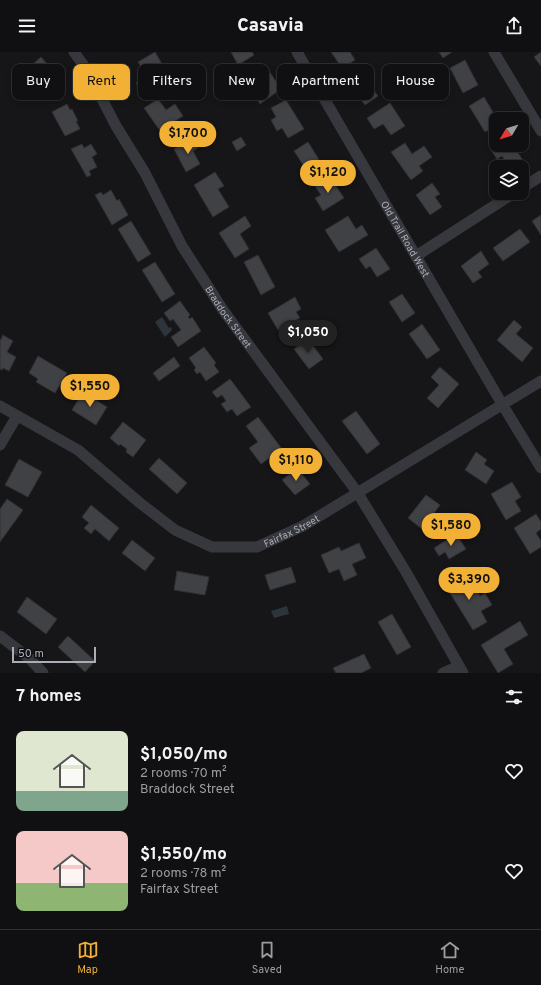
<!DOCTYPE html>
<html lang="en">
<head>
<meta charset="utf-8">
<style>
	:root { --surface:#101012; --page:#1e1e20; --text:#f1f3f6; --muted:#9c9d9f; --line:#303032; --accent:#f2b134 }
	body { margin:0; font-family:Overpass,sans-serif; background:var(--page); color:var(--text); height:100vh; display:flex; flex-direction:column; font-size:15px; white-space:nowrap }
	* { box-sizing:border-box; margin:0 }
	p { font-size:13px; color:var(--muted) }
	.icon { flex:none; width:22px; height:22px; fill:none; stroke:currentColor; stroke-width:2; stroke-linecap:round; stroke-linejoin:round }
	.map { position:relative; height:621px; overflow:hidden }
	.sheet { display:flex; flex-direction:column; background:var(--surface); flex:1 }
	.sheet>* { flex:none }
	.guide { position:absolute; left:12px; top:12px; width:517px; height:36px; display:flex; gap:8px }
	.needle { width:26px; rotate:232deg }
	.buttons { position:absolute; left:489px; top:60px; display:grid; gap:8px }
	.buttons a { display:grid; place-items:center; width:40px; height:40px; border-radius:8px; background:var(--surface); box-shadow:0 2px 6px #0003,0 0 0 1px var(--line); font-size:20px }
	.scale { position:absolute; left:12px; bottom:10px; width:84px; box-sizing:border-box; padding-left:4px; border:2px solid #a8adb8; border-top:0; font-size:11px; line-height:14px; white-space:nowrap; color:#a8adb8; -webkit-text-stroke:3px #111113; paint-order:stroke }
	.price { position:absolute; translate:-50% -34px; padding:0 9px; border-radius:14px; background:var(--accent); color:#111; font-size:13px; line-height:26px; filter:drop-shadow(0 1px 2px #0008) }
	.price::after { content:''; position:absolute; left:50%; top:24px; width:12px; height:9px; margin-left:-6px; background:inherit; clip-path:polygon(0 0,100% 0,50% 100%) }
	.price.on { background:#222; color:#fff }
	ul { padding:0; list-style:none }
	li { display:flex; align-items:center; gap:12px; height:100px; padding:0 16px }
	li span { display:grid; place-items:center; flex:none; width:112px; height:80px; border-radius:8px; color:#555 }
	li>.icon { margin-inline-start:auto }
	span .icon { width:48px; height:48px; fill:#fffc; stroke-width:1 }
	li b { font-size:17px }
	h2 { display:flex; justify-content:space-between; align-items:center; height:48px; padding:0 16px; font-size:17px }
	.tag { padding:0 14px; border-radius:8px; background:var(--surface); box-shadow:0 2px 6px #0003,0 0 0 1px var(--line); font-size:14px; line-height:36px }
	.tag.on { background:var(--accent); color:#111 }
	header { display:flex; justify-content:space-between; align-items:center; height:52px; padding:0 16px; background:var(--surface); font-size:18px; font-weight:800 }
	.menu { display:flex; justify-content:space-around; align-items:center; height:56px; border-top:1px solid var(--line); background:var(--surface); font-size:11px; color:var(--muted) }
	.menu a { display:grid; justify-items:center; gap:2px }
	.menu .on { color:var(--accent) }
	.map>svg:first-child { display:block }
	.water { fill:#2c353c }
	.building { fill:#404145; stroke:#303034 }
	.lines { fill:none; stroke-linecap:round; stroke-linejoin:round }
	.minor { stroke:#37383d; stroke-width:11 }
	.labels { text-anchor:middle; stroke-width:3; stroke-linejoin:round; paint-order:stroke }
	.street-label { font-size:10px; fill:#a8adb8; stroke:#111113 }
</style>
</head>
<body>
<header><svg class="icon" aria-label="menu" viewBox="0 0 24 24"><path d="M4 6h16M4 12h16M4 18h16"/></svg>Casavia<svg class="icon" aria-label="share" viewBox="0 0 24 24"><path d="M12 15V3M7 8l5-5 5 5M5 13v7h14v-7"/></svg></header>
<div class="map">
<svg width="541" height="621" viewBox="0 0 541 621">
	<rect width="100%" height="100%" fill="#161618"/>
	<g class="water">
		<polygon points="162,265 169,276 171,275 172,278 165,285 155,270"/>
		<polygon points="287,554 289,562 274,566 271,559"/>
	</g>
	<g class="building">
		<polygon points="155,0 165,17 159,21 165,31 144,44 136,31 147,25 138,10"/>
		<polygon points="231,0 252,0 254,3 238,13"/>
		<polygon points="331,0 350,0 355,8 342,16"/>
		<polygon points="439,0 452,0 443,6"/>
		<polygon points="541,0 541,14 534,5"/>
		<polygon points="41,5 59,26 44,38 27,17"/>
		<polygon points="465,8 478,33 463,41 450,16"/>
		<polygon points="265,13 281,37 260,52 250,38 254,35 247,25"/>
		<polygon points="358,17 378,44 365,53 345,26"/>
		<polygon points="484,45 497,67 496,74 485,80 469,54"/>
		<polygon points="158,47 166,58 175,52 183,64 174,70 177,73 163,83 144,56"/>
		<polygon points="286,48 304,77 288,86 282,76 277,79 271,68 276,65 271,56"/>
		<polygon points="390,51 405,74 391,83 383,72 374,77 367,66"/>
		<polygon points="67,52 70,58 72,57 78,69 76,69 80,77 65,84 52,60"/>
		<polygon points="241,85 246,93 237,99 232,90"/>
		<polygon points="192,86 198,96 193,99 200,112 186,120 174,97"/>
		<polygon points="308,90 323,114 309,122 294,99"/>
		<polygon points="405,91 412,102 424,94 432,105 419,114 423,119 411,128 391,100"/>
		<polygon points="82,92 84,96 91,92 97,102 92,105 97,115 89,119 91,123 87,125 71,97"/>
		<polygon points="498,93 513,93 522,107 509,115 502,104 497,107 491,98"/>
		<polygon points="215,120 224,134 218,137 229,155 213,165 194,133"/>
		<polygon points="330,125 344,146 323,159 315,146 321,143 315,134"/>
		<polygon points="432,131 440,142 435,145 442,155 430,163 416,143"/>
		<polygon points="111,138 117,149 119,147 128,163 112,173 95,143 101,140 103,143"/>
		<polygon points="541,163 541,183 532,169"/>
		<polygon points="245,164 251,174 240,182 249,197 235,206 219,181"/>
		<polygon points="348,164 356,177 362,173 368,183 339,200 325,178"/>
		<polygon points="131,169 151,202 138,210 118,177"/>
		<polygon points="520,177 530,190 503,209 493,196"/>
		<polygon points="376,196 390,217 377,225 370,214 366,217 359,207"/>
		<polygon points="481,199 489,212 478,220 482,225 473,231 461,214"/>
		<polygon points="258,203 275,235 261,243 244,210"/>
		<polygon points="155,210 175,242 162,250 142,218"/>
		<polygon points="402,242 415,261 402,270 389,250"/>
		<polygon points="295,245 301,257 296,260 300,266 278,278 268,261"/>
		<polygon points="180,249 190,263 188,265 190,267 192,265 201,279 178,295 171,285 181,278 173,267 170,269 164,261"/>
		<polygon points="514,268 522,275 516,282 533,296 522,310 497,288"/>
		<polygon points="422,272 440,298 427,307 409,282"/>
		<polygon points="3,283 13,289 7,300 16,305 9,319 3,316 2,318 0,317 0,289"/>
		<polygon points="308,287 323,307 309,317 294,297"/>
		<polygon points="204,295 216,311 214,313 219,320 206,329 200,320 197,322 194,318 196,316 189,306"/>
		<polygon points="38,304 67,321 55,341 36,330 38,327 29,321"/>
		<polygon points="174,305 180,314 159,329 153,321"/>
		<polygon points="440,315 459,332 438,356 427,346 439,333 431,325"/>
		<polygon points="230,327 251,355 237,364 232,357 227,360 221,352 226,349 222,343 217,346 212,340"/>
		<polygon points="83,340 107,355 96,373 72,358"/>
		<polygon points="356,359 380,392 367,402 342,369"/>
		<polygon points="258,365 282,397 261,412 249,396 258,390 246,374"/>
		<polygon points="123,370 146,388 133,405 126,400 127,397 120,392 119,394 110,386"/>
		<polygon points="476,400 487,408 484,412 494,419 486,432 465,418"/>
		<polygon points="159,406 187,431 177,442 149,417"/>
		<polygon points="19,407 42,420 28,445 5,433"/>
		<polygon points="297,416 310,432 295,443 282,428"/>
		<polygon points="512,430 521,445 515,449 521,459 506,468 491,442"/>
		<polygon points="426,443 440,453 422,477 408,466"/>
		<polygon points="7,447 23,458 0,490 0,457"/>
		<polygon points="91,453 119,476 109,489 95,477 91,482 84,476 89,471 82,465"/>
		<polygon points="536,462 541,470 541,477 536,481 541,489 541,495 530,502 514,476"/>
		<polygon points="456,482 466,497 449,507 445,500 439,504 434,496"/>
		<polygon points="132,488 155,506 145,519 122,501"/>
		<polygon points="359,491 366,506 352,512 357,523 344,529 339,517 329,521 321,503 339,495 341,499"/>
		<polygon points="291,515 296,530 270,538 265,523"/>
		<polygon points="177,519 209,525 205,543 174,538"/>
		<polygon points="460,521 470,538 474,535 480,544 485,541 492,553 481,559 487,570 473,578 450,541 452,540 446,529"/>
		<polygon points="27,545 57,567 46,582 17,560"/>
		<polygon points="392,562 411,595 397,603 378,570"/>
		<polygon points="520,569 528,583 504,597 513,612 498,621 481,593"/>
		<polygon points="68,584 95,609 85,620 58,595"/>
		<polygon points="364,602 371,616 361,621 336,621 333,616"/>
	</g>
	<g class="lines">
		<g class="minor">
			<path id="s1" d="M 74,0 L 87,18 L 116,74 L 145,121 L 182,194 L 223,258 L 357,440 L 406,520 L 463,621"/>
			<path id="s2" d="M 297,0 L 502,352 L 541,416"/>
			<polyline points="494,0 541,79"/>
			<polyline points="522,136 541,124"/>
			<polyline points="416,204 514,141"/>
			<path id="s3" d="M 0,354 L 78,398 L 140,451 L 175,478 L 212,495 L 257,495 L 303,474 L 541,329"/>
			<polyline points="0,393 17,364"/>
			<polyline points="0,584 29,606 43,621"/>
			<polyline points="443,621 459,614"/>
		</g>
	</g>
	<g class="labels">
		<g class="street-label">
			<text dy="4" stroke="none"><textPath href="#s2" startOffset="216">Old Trail Road West</textPath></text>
			<text dy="4" stroke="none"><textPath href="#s1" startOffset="307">Braddock Street</textPath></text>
			<text dy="4" stroke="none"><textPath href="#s3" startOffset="339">Fairfax Street</textPath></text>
		</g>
	</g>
</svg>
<div class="buttons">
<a><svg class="needle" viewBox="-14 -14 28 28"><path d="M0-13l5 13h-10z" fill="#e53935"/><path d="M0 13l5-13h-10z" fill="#9c9d9f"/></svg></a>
<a><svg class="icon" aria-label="layers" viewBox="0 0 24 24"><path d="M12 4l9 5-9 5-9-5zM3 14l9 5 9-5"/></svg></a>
</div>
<div class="scale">50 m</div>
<b class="price" style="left:188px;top:103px">$1,700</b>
<b class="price" style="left:328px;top:142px">$1,120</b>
<b class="price on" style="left:308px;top:302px">$1,050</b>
<b class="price" style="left:90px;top:356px">$1,550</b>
<b class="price" style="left:296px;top:430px">$1,110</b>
<b class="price" style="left:451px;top:495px">$1,580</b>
<b class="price" style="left:469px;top:549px">$3,390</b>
<div class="guide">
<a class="tag">Buy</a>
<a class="tag on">Rent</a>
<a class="tag">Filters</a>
<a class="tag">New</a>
<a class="tag">Apartment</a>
<a class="tag">House</a>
</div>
</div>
<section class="sheet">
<h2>7 homes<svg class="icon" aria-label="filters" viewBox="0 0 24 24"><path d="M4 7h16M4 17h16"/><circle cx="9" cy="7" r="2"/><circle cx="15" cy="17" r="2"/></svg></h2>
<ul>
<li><span style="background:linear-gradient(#dfe7d0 75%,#7fa58c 0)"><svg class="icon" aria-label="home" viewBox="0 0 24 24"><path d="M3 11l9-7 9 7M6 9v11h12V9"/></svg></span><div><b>$1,050/mo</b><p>2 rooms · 70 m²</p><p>Braddock Street</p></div><svg class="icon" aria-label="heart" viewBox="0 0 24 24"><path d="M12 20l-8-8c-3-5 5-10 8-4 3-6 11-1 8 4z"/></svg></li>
<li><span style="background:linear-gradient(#f6c9c9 65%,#8fb573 0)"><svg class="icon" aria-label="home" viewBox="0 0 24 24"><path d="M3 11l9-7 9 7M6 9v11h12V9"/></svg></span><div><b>$1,550/mo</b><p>2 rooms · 78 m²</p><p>Fairfax Street</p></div><svg class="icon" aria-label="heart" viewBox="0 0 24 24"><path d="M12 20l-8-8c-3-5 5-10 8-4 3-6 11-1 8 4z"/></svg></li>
</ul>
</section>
<nav class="menu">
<a class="on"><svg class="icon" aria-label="map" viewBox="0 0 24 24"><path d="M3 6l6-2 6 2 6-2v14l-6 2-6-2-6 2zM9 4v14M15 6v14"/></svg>Map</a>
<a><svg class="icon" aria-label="saved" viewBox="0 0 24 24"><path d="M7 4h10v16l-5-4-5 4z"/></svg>Saved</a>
<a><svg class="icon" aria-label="home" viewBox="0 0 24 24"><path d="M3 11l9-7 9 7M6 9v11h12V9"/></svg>Home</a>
</nav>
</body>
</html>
